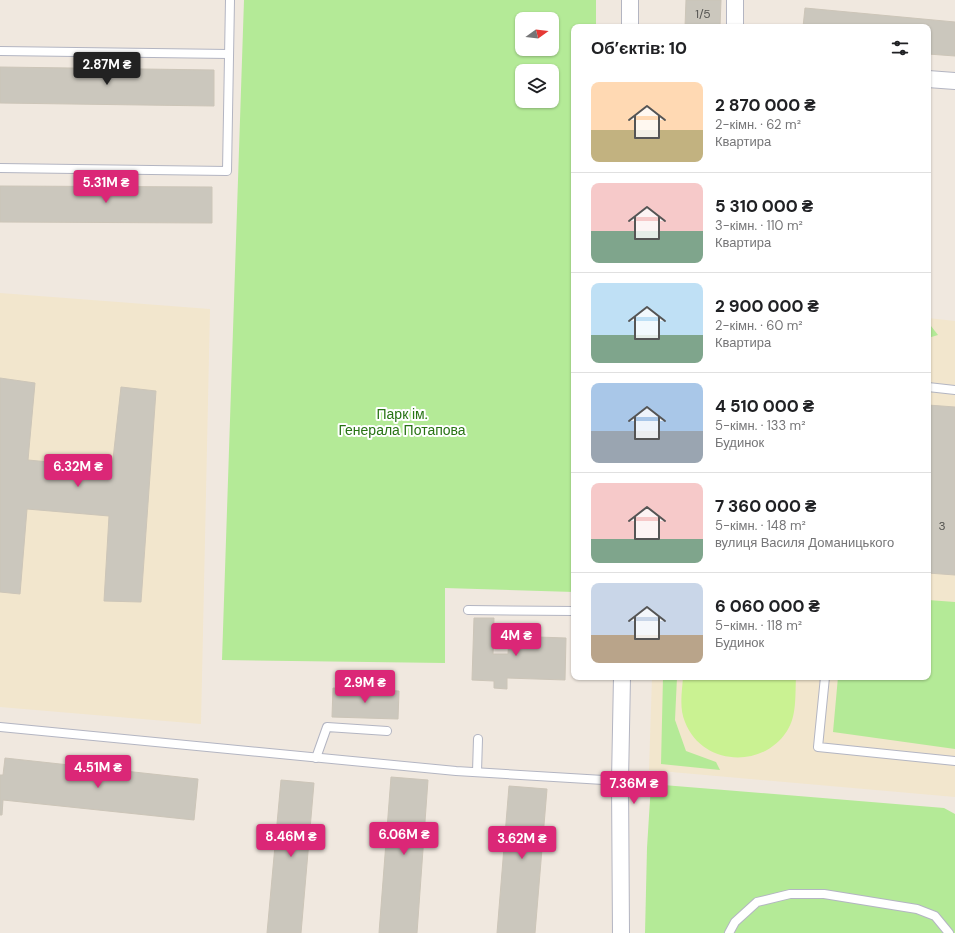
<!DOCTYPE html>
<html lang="uk">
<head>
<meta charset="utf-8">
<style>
	:root { --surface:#fff; --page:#f6f6f6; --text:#202124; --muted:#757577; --line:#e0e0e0; --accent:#db2777 }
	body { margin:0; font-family:"DM Sans",sans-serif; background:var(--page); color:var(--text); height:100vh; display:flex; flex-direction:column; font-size:15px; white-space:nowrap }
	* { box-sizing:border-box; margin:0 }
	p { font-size:13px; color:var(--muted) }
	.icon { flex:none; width:22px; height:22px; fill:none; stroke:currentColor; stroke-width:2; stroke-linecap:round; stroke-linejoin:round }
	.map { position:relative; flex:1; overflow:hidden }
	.drawer { position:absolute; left:571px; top:24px; width:360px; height:656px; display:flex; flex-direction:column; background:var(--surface); border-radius:8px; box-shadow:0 1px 3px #0004 }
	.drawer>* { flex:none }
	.needle { width:26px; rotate:75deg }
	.buttons { position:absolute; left:515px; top:12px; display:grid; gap:8px }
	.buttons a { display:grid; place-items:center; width:44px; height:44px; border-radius:8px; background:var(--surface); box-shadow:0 1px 3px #0004; font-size:20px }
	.price { position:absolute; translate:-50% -34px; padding:0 9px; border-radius:4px; background:var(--accent); color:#fff; font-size:13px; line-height:26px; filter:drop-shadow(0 1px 2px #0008) }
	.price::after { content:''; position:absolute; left:50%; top:24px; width:12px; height:9px; margin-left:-6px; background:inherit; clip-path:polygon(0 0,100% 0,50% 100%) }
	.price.current { background:#222; color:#fff }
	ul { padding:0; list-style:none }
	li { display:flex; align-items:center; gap:12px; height:100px; padding:0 20px }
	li+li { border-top:1px solid var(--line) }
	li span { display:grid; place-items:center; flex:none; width:112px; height:80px; border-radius:8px; color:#555 }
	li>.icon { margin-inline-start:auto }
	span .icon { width:48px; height:48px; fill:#fffc; stroke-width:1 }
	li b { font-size:17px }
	h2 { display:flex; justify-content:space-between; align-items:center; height:48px; padding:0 20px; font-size:17px }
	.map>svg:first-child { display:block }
	.education { fill:#f2e6cd }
	.green { fill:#b4ea97; fill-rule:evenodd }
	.pitch { fill:#caf292 }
	.building { fill:#cbc7bd; stroke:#ccc5b8 }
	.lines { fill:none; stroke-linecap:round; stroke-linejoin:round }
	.lane-casing { stroke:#b3b5c2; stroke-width:10 }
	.street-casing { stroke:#b3b5c2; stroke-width:18 }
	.lane { stroke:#fff; stroke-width:8 }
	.street { stroke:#fff; stroke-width:16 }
	.labels { text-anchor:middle; stroke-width:4; stroke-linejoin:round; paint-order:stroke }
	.number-label { font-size:12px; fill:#545451 }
	.park-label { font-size:14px; fill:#287314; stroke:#fff }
</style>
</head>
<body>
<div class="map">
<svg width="955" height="933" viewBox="0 0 955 933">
	<rect width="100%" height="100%" fill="#f0e8df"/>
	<g class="education">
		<polygon points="0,293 210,309 201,724 0,707"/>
		<polygon points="928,318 955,321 955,797 649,770 652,677 928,677"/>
	</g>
	<g class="green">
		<path d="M 244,0 L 596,0 L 596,27 L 574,27 L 574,592 L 445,588 L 445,663 L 222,660 ZM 522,19 L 552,19 L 552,49 L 522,49 ZM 522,71 L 552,71 L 552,101 L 522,101 Z"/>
		<polygon points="928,326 931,326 938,335 928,338"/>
		<polygon points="928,600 955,602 955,749 833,732 838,677 928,677"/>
		<polygon points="663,677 677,677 675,720 686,751 716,762 720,770 661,764"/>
		<polygon points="651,784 944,808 955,814 955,933 645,933 647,848"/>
	</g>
	<path class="pitch" d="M 683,677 L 796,677 C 795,695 797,716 787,731 C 763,769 702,766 685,722 C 679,708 682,692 683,677 Z"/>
	<g class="building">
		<polygon points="686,0 721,0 720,27 685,27"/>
		<polygon points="805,8 955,22 955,56 928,54 928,27 803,27"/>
		<polygon points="0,67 214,70 214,106 0,103"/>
		<polygon points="0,186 212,187 212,223 0,222"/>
		<polygon points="0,378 35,383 28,460 112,468 121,387 156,391 141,602 104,601 109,516 27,509 20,594 0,592"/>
		<polygon points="928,405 955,407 955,575 928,573 928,479 931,448 928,447"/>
		<polygon points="474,618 494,618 493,654 508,654 509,636 566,638 565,680 507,678 507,689 494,688 494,681 472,680"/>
		<polygon points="333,688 399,691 398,719 332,717"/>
		<polygon points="5,758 198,779 194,820 3,800 2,815 0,815 0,775 3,775"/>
		<polygon points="391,777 428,780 417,933 379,933"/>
		<polygon points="281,780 314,783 301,933 267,933"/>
		<polygon points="509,786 547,789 535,933 497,933"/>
	</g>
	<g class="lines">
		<defs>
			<g id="lane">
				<polyline points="0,51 229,54"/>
				<polyline points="0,168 227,171 230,0"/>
				<polyline points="928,387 955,390"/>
				<polyline points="468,610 574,611"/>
				<polyline points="825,677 818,747 955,761"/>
				<polyline points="0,727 456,771 620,781"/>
				<polyline points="316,758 327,727 387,731"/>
				<polyline points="477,772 478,739"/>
				<polyline points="729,933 735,922 757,902 790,894 824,894 917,909 935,916 949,933"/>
			</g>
			<g id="street">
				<polyline points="735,0 735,27"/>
				<polyline points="630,27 630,0"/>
				<polyline points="928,79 955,81"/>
				<polyline points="621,933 620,781 622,677"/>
			</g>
		</defs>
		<use href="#lane" class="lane-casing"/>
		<use href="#street" class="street-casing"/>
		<use href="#lane" class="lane"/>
		<use href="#street" class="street"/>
	</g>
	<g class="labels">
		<g class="number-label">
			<text x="703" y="18">1/5</text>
			<text x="942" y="530">3</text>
		</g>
		<g class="park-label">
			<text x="402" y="419">Парк ім.<tspan x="402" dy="16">Генерала Потапова</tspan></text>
		</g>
	</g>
</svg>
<div class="buttons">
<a><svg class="needle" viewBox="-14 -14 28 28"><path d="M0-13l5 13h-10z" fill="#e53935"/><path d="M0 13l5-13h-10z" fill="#757577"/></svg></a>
<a><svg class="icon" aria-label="layers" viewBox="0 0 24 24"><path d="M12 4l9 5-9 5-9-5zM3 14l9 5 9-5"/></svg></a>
</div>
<b class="price current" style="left:107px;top:86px">2.87M ₴</b>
<b class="price" style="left:106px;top:204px">5.31M ₴</b>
<b class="price" style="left:78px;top:488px">6.32M ₴</b>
<b class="price" style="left:516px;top:657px">4M ₴</b>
<b class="price" style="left:365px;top:704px">2.9M ₴</b>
<b class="price" style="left:98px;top:789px">4.51M ₴</b>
<b class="price" style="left:634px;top:805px">7.36M ₴</b>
<b class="price" style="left:404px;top:856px">6.06M ₴</b>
<b class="price" style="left:291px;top:858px">8.46M ₴</b>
<b class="price" style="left:522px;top:860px">3.62M ₴</b>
<section class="drawer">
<h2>Об’єктів: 10<svg class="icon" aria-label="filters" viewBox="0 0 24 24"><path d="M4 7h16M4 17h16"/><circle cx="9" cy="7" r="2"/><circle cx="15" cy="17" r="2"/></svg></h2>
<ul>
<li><span style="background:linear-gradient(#ffd9b3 60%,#c2b280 0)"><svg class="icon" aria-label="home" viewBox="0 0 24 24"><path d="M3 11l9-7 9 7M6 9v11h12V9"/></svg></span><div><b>2 870 000 ₴</b><p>2-кімн. · 62 m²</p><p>Квартира</p></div></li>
<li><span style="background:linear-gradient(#f6c9c9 60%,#7fa58c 0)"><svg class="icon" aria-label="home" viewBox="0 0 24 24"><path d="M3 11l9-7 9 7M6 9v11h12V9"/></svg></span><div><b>5 310 000 ₴</b><p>3-кімн. · 110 m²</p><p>Квартира</p></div></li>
<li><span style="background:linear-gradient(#bfe0f5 65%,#7fa58c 0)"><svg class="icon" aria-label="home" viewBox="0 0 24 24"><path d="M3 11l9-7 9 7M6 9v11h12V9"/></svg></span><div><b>2 900 000 ₴</b><p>2-кімн. · 60 m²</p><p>Квартира</p></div></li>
<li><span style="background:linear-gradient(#a9c7e8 60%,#9aa5b1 0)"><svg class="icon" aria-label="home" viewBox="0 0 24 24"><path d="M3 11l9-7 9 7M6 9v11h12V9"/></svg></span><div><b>4 510 000 ₴</b><p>5-кімн. · 133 m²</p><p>Будинок</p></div></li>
<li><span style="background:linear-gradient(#f6c9c9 70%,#7fa58c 0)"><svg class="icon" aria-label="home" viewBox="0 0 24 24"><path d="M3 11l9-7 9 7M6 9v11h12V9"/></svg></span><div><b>7 360 000 ₴</b><p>5-кімн. · 148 m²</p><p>вулиця Василя Доманицького</p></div></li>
<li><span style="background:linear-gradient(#c9d6e8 65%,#b9a48a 0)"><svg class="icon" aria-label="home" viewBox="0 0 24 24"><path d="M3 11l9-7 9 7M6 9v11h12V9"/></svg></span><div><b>6 060 000 ₴</b><p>5-кімн. · 118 m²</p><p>Будинок</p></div></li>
</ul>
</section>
</div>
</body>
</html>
